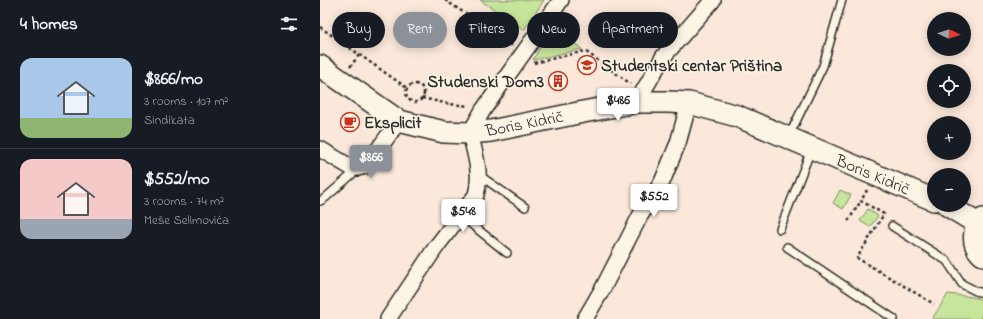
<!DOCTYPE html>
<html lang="en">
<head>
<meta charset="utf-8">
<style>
	:root { --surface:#171b24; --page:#242831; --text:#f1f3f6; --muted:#9ea1a6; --line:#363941; --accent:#8c9099 }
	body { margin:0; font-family:"Indie Flower",sans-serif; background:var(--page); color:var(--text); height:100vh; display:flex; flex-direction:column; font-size:15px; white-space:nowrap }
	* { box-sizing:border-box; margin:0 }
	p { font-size:13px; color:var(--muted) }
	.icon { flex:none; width:22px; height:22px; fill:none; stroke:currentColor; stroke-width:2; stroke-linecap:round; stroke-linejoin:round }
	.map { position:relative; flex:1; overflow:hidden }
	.sheet { display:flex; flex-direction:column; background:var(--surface); width:320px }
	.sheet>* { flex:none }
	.hud { position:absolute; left:12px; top:12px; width:380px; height:36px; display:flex; gap:8px }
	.needle { width:26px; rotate:94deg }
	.tools { position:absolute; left:607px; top:12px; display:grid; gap:8px }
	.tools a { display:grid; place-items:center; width:44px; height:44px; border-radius:50%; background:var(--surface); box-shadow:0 2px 10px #0003; font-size:20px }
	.price { position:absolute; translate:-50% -34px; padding:0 9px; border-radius:4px; background:#fff; color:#222; font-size:13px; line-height:26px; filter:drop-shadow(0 1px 2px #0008) }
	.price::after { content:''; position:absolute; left:50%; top:24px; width:12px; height:9px; margin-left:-6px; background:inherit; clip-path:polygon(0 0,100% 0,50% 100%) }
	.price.on { background:var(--accent); color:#fff }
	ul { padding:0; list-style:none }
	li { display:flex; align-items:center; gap:12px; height:100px; padding:0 20px }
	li+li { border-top:1px solid var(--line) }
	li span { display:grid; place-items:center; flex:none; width:112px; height:80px; border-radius:12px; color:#555 }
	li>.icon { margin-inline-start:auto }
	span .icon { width:48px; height:48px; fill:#fffc; stroke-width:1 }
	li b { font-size:17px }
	h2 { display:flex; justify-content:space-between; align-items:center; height:48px; padding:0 20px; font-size:17px }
	.pill { padding:0 14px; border-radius:18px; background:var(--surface); box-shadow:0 2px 10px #0003; font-size:14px; line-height:36px }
	.pill.on { background:var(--accent); color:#fff }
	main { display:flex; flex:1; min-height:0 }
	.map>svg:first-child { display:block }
	.green { fill:#c8e59c; stroke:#7a8864 }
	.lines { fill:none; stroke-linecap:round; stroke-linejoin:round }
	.service-casing { stroke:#2b2b2b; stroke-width:10 }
	.minor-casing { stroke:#2b2b2b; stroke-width:18 }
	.secondary-casing { stroke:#2b2b2b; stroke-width:24 }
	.path { stroke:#2b2b2b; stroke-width:2.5; stroke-dasharray:3 3; stroke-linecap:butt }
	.service { stroke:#fcf5e5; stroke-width:7 }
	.minor { stroke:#fcf5e5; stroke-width:15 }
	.secondary { stroke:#fcf5e5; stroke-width:21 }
	.labels { text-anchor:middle; stroke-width:3; stroke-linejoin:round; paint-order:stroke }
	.poi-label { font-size:17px; font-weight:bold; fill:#2b2b2b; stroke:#fcf5e5; text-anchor:start }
	.street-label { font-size:17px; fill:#2b2b2b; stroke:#fcf5e5 }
</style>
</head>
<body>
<main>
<section class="sheet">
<h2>4 homes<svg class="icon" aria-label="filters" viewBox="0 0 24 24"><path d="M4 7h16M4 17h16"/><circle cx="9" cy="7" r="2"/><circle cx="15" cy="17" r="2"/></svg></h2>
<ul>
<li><span style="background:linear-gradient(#a9c7e8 75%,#8fb573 0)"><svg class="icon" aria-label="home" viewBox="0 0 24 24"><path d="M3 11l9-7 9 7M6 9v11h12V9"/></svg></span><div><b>$866/mo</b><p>3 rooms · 107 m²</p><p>Sindikata</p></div></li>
<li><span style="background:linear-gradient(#f6c9c9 75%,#9aa5b1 0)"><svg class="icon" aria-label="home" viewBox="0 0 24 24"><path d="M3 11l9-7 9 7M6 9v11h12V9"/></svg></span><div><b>$552/mo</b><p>3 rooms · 74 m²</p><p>Meše Selimovića</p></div></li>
</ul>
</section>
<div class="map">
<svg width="663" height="319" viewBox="0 0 663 319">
	<rect width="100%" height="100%" fill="#fbe8da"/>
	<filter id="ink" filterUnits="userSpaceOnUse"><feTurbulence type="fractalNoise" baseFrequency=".025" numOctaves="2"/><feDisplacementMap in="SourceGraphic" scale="8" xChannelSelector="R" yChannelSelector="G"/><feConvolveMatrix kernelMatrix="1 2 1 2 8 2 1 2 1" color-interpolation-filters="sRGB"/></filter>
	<g filter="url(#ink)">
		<g class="green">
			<polygon points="160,0 224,0 204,30"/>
			<polygon points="228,33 239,40 242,35 262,49 213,60"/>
			<polygon points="520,190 531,195 523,209 513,203"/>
			<polygon points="548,209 558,216 550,227 540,221"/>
			<path d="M 628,294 L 653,297 L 662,300 C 663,306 663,314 660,319 L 612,319 Z"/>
		</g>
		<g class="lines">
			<defs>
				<g id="service">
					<polyline points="469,136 503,66 522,0"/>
					<polyline points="159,175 205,207"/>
					<polyline points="0,201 4,199 37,170"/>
					<polyline points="140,215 187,253"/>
					<polyline points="572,226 627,261 642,284 658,292 663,292"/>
					<polyline points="460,229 491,150"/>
					<polyline points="467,247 574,319"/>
				</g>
				<g id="minor">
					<polyline points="317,102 343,57 393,0"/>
					<polyline points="0,149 32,168 38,168 46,166 79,121"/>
					<path d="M 68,319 L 116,247 L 156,195 C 162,174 155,154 150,133 L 163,110 L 241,0"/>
					<polyline points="265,319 283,288 320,216 342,182 358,143 369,103"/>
				</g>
				<g id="secondary">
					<polyline points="0,66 79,121 124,132 150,133 171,131 263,112 317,102 348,102 369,103 417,116 614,200"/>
					<polyline points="627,205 658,224"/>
					<path d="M 663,219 C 652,229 651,245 663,255"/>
				</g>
			</defs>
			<use href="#service" class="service-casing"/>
			<use href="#minor" class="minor-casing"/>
			<use href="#secondary" class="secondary-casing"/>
			<g class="path">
				<polyline points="125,0 193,46"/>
				<polyline points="0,27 87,88"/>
				<polyline points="214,63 265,51 311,84"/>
				<polyline points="30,67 39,55"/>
				<circle cx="95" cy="93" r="9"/>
				<polyline points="102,98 129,104 141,105 149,106"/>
				<polyline points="547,190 541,201 564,214 537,258 614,304"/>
				<polyline points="528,221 541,201"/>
			</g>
			<use href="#service" class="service"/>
			<use href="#minor" class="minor"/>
			<use href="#secondary" class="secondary"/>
		</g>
	</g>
	<defs>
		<symbol id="university-ring" viewBox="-11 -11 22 22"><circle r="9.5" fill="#fcf5e5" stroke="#c8321e" stroke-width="1.5"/><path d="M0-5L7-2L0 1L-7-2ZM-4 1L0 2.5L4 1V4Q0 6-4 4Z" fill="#c8321e"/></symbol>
		<symbol id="building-ring" viewBox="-11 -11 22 22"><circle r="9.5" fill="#fcf5e5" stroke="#c8321e" stroke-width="1.5"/><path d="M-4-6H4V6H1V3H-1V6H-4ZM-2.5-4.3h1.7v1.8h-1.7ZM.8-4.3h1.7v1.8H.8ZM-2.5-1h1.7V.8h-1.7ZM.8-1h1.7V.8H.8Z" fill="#c8321e"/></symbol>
		<symbol id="cafe-ring" viewBox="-11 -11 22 22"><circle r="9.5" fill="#fcf5e5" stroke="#c8321e" stroke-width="1.5"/><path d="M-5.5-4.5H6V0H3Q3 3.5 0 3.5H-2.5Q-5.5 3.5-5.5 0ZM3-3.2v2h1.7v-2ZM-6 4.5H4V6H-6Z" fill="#c8321e"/></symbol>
	</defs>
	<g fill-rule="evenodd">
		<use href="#university-ring" x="256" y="54" width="22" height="22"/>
		<use href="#building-ring" x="227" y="70" width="22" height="22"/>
		<use href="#cafe-ring" x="19" y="111" width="22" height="22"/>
	</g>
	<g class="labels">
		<g class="poi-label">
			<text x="281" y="71">Studentski centar Priština</text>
			<text x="224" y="87" text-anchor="end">Studenski Dom3</text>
			<text x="44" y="128">Eksplicit</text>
		</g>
		<g class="street-label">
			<text transform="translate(204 123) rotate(-11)" y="6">Boris Kidrič</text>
			<text transform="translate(553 174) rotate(23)" y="6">Boris Kidrič</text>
		</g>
	</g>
</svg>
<div class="tools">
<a><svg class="needle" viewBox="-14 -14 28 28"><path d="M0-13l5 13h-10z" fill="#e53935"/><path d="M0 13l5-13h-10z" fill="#9ea1a6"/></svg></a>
<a><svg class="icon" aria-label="locate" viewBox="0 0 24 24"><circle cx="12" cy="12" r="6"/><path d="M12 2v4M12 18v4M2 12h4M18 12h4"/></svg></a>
<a>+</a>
<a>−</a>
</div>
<b class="price" style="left:298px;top:122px">$486</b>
<b class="price on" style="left:51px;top:179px">$866</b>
<b class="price" style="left:334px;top:218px">$552</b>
<b class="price" style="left:143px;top:233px">$548</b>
<div class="hud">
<a class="pill">Buy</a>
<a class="pill on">Rent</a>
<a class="pill">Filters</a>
<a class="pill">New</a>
<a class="pill">Apartment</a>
</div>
</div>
</main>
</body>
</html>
